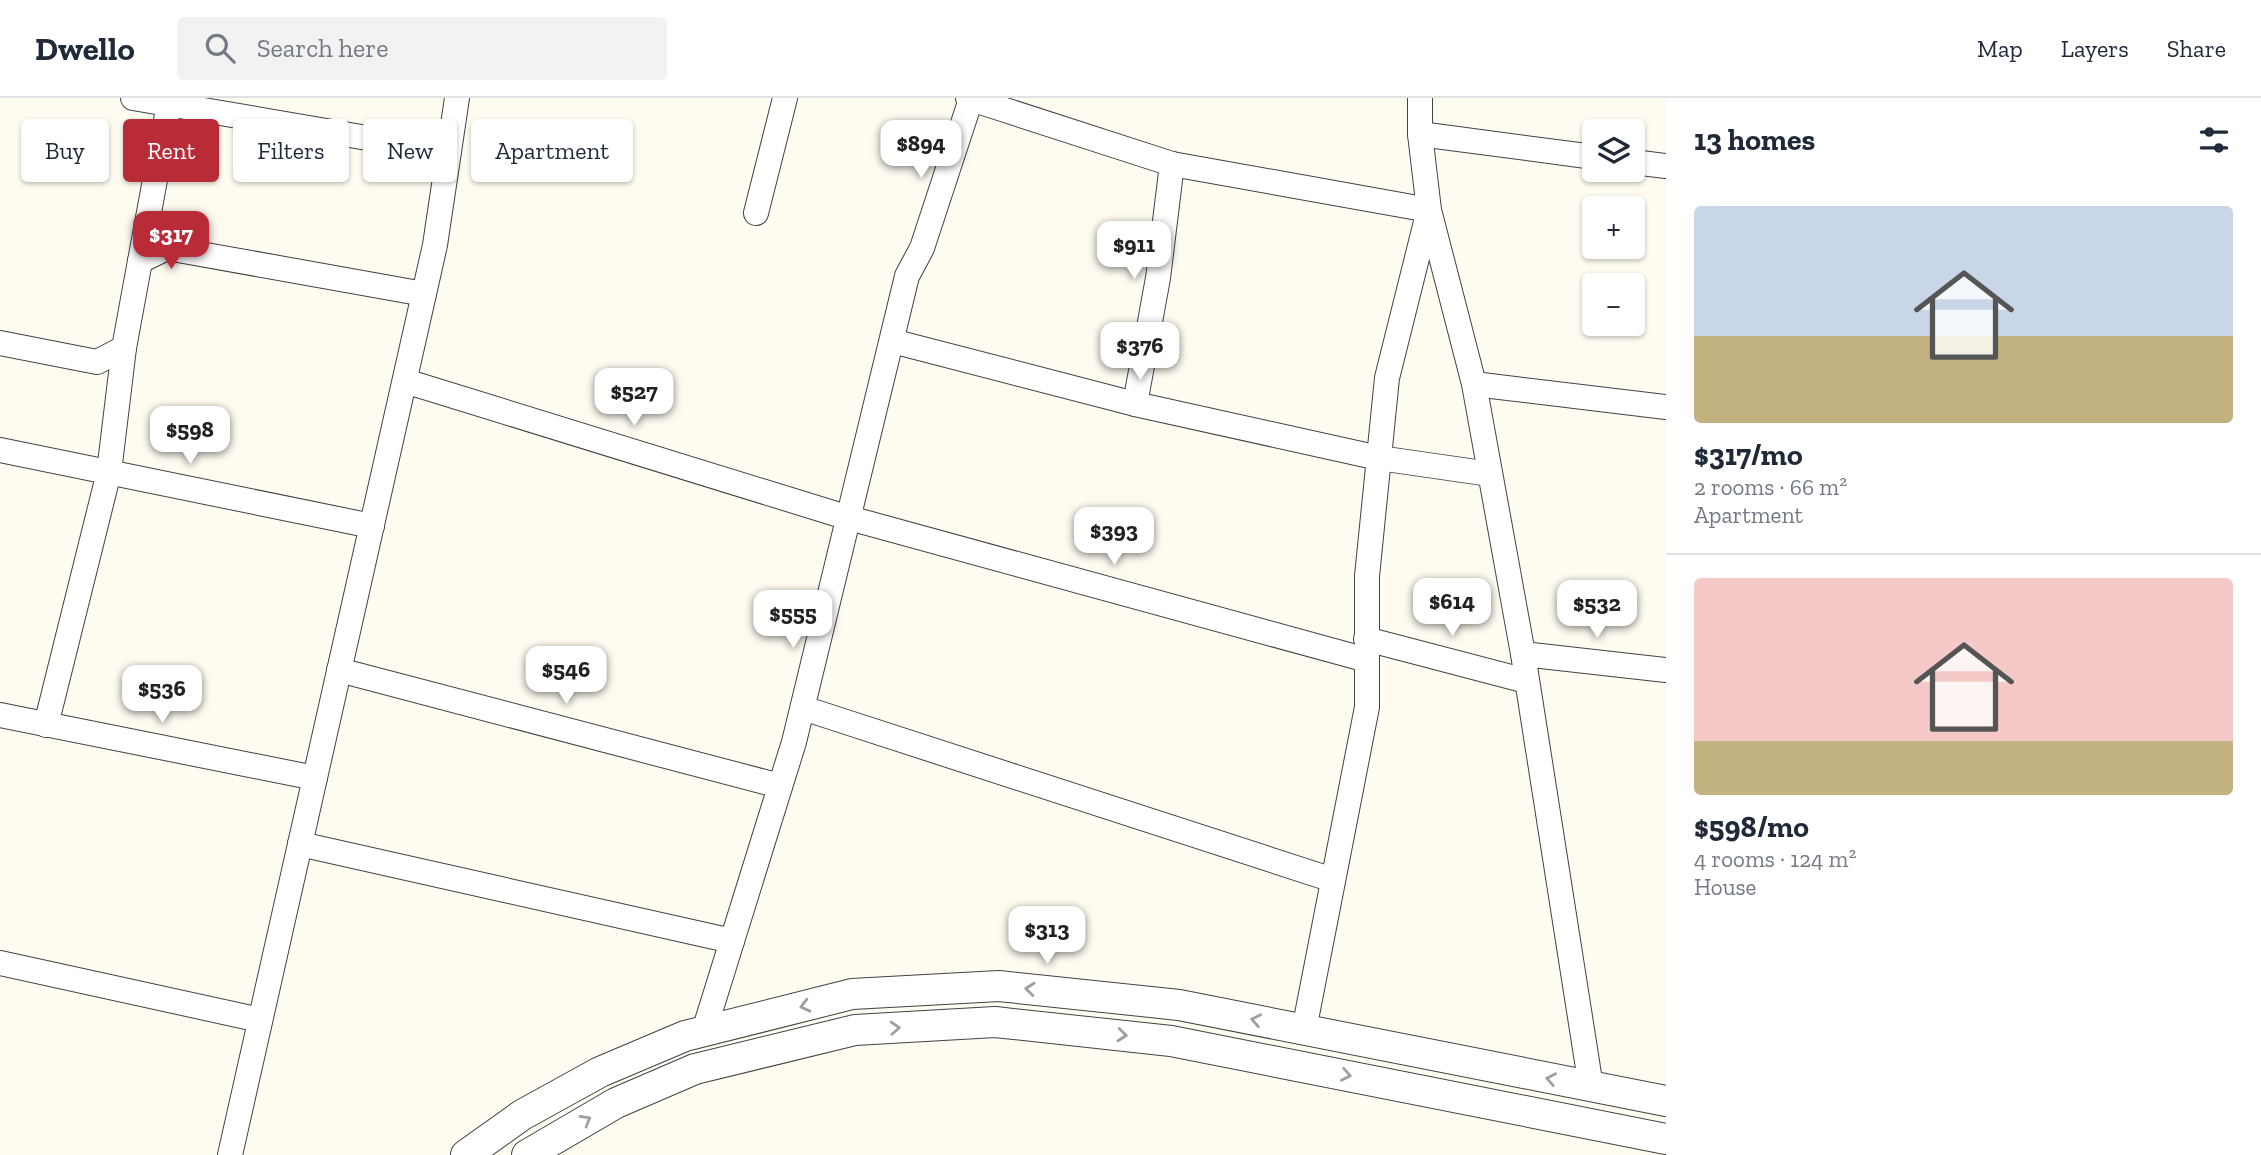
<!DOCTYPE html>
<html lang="en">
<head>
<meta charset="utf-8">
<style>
	:root { --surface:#fff; --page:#f2f2f3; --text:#1f2937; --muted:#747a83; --line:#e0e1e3; --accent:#ba2b38 }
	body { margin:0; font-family:"Zilla Slab",serif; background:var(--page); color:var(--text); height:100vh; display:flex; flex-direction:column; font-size:26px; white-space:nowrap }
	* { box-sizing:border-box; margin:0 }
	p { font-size:23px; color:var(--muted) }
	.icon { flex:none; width:38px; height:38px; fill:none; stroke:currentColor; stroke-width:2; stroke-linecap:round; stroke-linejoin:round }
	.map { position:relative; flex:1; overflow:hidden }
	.side { display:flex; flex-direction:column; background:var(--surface); width:595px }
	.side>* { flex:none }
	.guide { position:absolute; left:21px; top:21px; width:665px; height:63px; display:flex; gap:14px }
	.tools { position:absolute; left:1582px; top:21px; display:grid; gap:14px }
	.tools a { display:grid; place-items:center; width:63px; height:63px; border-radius:7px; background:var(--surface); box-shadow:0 2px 5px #0004; font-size:35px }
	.price { position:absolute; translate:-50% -60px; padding:0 16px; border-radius:14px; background:#fff; color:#222; font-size:23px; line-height:46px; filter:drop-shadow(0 2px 4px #0008) }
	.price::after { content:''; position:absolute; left:50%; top:42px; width:21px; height:16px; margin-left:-10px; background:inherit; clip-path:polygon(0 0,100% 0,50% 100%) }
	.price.active { background:var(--accent); color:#fff }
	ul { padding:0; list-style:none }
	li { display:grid; align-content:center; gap:14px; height:371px; padding:0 28px }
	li+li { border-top:2px solid var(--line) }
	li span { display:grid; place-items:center; height:217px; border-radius:7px; color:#555 }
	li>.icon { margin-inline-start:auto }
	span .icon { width:126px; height:126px; fill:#fffc; stroke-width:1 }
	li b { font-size:30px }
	h2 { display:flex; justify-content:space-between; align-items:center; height:84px; padding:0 28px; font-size:30px }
	.tag { padding:0 24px; border-radius:7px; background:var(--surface); box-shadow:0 2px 5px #0004; font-size:24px; line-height:63px }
	.tag.active { background:var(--accent); color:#fff }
	header { display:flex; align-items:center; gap:42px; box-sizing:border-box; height:98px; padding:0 35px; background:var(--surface); border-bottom:2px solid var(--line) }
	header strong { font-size:33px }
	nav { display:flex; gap:38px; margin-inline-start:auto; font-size:24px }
	.search { width:490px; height:63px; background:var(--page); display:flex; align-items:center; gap:18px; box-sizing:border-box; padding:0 24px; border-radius:7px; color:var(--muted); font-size:26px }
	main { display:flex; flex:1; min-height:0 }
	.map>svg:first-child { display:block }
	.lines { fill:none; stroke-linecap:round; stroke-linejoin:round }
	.minor-casing { stroke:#424242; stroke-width:26 }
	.tertiary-casing { stroke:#424242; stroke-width:32 }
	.minor { stroke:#fff; stroke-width:24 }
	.tertiary { stroke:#fff; stroke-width:30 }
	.oneway { stroke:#9f9f9f }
</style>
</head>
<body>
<header>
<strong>Dwello</strong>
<div class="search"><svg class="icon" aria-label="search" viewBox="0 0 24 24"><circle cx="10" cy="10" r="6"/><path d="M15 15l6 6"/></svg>Search here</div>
<nav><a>Map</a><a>Layers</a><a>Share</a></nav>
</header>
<main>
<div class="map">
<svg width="1666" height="1057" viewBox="0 0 1666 1057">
	<rect width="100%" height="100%" fill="#fefbf1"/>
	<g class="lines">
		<defs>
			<g id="minor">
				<polyline points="133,0 449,54"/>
				<polyline points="968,0 1172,66 1429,112 1387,280 1367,478 1367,609 1304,932"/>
				<polyline points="1420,0 1420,36 1429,112 1474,286 1523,556 1591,989"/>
				<polyline points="1420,36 1594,59"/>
				<polyline points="1633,64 1666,68"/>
				<polyline points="756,115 785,0"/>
				<polyline points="140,163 169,6"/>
				<polyline points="892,243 1135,306 1379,360 1490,376"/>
				<polyline points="0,245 97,264 124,250 140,163 167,150 424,196"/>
				<polyline points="405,283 849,420 1367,562"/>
				<polyline points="1474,286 1666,309"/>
				<polyline points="1135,306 1158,180 1172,66"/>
				<polyline points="0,352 372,428"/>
				<polyline points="1366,541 1526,583"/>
				<polyline points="1523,556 1666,572"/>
				<polyline points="339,572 780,688"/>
				<polyline points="803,610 1333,782"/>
				<polyline points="0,617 315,680"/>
				<polyline points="46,627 109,374 124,250"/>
				<polyline points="300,746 732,843"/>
				<polyline points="0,865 260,922"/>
				<polyline points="704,933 794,644 907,178 922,150 971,1"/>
				<polyline points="230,1057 435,147 457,0"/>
			</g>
			<g id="tertiary">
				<polyline points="466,1057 522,1017 600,974 685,938 852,896 999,888 1179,907 1666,1003"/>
				<polyline points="527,1057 616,1005 695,971 855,932 995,924 1171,943 1666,1041"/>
			</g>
		</defs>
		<use href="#minor" class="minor-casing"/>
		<use href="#tertiary" class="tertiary-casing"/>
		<use href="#minor" class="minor"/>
		<use href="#tertiary" class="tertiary"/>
	</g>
	<defs><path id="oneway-chevron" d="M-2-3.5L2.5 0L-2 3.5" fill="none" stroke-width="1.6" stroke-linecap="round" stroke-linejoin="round" transform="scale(1.75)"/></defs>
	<g class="oneway">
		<use href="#oneway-chevron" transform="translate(1030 891) rotate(-174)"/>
		<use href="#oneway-chevron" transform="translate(805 908) rotate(166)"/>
		<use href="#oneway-chevron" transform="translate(1256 922) rotate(-169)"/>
		<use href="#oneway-chevron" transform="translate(895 930) rotate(-3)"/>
		<use href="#oneway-chevron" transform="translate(1122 937) rotate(6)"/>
		<use href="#oneway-chevron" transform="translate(1346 977) rotate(11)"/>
		<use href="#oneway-chevron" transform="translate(1551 981) rotate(-169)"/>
		<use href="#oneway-chevron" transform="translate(586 1022) rotate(-30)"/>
	</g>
</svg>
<div class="tools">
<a><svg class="icon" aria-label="layers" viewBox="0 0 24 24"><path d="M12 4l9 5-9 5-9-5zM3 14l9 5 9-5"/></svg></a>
<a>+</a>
<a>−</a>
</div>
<b class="price" style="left:921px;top:82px">$894</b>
<b class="price active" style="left:171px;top:173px">$317</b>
<b class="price" style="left:1134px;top:183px">$911</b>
<b class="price" style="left:1140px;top:284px">$376</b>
<b class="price" style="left:634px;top:330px">$527</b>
<b class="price" style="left:190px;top:368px">$598</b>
<b class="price" style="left:1114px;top:469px">$393</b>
<b class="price" style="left:1452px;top:540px">$614</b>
<b class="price" style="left:1597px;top:542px">$532</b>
<b class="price" style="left:793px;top:552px">$555</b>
<b class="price" style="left:566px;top:608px">$546</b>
<b class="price" style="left:162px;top:627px">$536</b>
<b class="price" style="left:1047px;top:868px">$313</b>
<div class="guide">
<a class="tag">Buy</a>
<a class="tag active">Rent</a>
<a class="tag">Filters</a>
<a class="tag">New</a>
<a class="tag">Apartment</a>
</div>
</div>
<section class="side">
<h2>13 homes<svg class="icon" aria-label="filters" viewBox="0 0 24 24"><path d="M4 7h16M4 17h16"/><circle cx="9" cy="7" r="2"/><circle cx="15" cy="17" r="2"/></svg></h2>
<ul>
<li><span style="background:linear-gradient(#c9d6e8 60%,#c2b280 0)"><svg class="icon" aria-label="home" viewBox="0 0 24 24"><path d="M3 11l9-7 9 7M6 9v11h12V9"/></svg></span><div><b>$317/mo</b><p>2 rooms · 66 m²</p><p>Apartment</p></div></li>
<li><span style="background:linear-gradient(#f6c9c9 75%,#c2b280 0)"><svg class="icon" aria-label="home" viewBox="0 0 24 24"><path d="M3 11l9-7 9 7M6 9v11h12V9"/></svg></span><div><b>$598/mo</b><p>4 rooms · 124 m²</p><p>House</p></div></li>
</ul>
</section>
</main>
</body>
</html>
